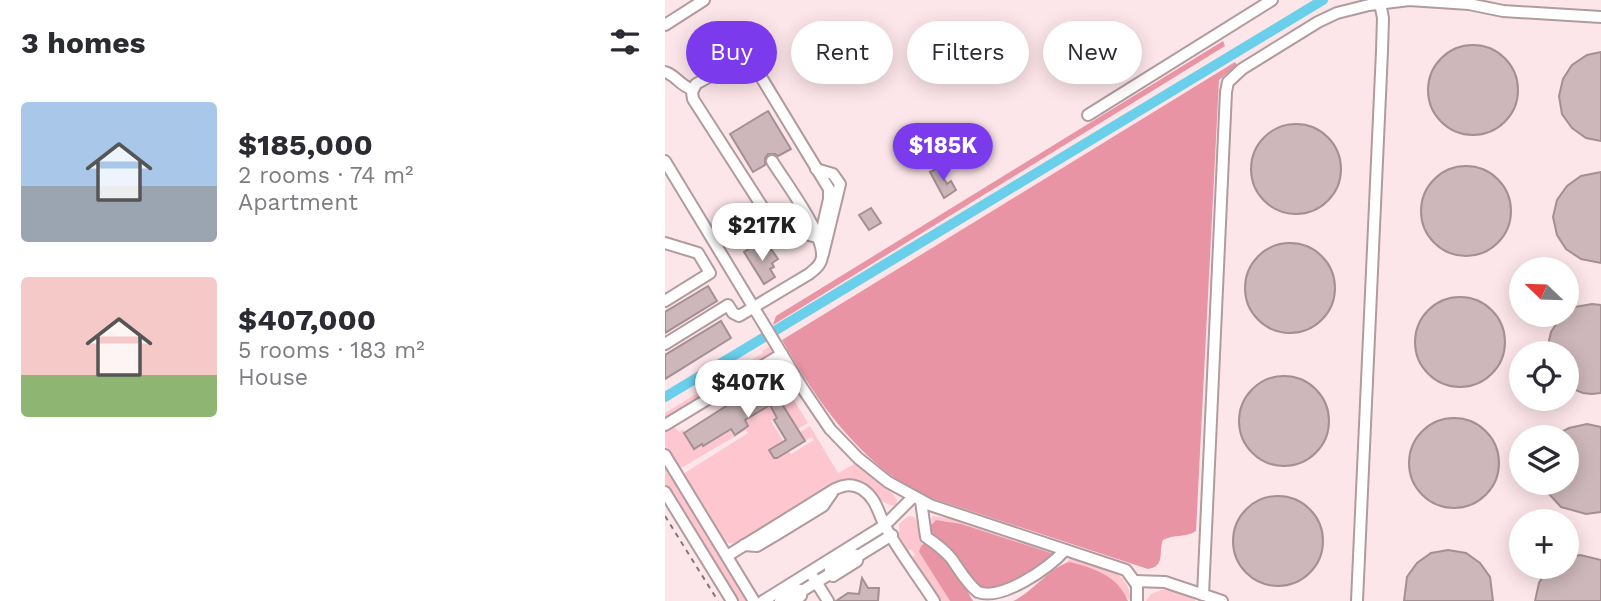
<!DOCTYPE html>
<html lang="en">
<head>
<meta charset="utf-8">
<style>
	:root { --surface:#fff; --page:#f2f2f3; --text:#2b2b33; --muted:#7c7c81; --accent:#7c3aed }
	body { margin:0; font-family:"Work Sans",sans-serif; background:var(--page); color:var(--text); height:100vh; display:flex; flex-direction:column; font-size:26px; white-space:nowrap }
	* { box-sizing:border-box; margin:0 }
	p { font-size:23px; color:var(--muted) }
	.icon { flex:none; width:38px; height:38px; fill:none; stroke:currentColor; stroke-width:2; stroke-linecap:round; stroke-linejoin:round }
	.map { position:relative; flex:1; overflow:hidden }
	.details { display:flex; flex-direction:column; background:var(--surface); width:665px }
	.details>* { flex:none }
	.top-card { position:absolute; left:21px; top:21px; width:665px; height:63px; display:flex; gap:14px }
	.needle { width:46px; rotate:293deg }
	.buttons { position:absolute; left:844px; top:257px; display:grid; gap:14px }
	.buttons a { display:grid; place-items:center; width:70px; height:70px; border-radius:50%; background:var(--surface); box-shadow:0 4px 18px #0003; font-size:35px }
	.price { position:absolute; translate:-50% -60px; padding:0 16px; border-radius:24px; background:#fff; color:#222; font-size:23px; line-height:46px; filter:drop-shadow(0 2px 4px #0008) }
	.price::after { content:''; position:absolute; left:50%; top:42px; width:21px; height:16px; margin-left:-10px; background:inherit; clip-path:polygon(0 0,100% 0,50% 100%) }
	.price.active { background:var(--accent); color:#fff }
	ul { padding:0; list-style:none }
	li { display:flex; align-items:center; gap:21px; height:175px; padding:0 21px }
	li span { display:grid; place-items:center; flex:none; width:196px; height:140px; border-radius:7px; color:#555 }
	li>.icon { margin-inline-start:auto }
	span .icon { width:84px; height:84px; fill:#fffc; stroke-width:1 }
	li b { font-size:30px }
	h2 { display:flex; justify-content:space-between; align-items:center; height:84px; padding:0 21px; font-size:30px }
	.pill { padding:0 24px; border-radius:32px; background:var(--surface); box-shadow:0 4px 18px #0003; font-size:24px; line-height:63px }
	.pill.active { background:var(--accent); color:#fff }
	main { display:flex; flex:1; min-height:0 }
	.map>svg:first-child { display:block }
	.green { fill:#fec7d0 }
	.forest { fill:#e894a4 }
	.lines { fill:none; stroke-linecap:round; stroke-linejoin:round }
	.canal { stroke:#69cfea; stroke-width:10 }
	.building { fill:#cdb7ba; stroke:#a48f92; stroke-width:2 }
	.minor-casing { stroke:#b09b9e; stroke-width:14 }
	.path { stroke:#847577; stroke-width:2; stroke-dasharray:5 5; stroke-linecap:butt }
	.minor { stroke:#fff; stroke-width:10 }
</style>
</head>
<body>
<main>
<section class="details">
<h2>3 homes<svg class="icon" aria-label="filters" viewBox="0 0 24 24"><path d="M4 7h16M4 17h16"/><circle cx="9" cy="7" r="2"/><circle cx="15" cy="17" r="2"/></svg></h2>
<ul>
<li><span style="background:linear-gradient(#a9c7e8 60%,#9aa5b1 0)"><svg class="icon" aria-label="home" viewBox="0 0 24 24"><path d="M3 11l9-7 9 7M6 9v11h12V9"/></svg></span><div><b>$185,000</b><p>2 rooms · 74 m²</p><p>Apartment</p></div></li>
<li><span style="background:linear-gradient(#f6c9c9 70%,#8fb573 0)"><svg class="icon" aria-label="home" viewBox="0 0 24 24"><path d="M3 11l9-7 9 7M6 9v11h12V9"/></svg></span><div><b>$407,000</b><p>5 rooms · 183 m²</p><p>House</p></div></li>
</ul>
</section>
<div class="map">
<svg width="936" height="601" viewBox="0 0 936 601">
	<rect width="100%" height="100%" fill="#fde6ea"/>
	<g class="green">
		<polygon points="106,346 108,348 106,350 109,350 110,353 0,420 0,413 98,353 97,351"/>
		<path d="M 112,372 L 143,423 L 133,429 L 120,409 L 116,415 L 106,421 L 126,454 L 149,440 L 147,437 L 140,441 L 135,432 L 145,426 L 173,473 L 191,463 L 228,494 L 232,500 L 231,506 C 209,505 204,477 180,480 L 73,544 L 64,543 L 57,539 L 18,474 L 83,433 L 81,430 L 16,468 L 13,467 L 0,446 L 0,430 L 9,426 L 14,432 L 19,429 L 19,433 L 29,449 L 37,444 L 38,446 L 66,429 L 70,434 L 83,426 L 80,420 L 105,405 L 110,412 L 103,382 L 105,381 L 119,403 L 125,404 L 120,401 L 104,376 Z"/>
		<polygon points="0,463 85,601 69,601 0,488"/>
		<path d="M 244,516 L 249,517 C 257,525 252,535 260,543 L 254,552 L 285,601 L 274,601 L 247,557 L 250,555 L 246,549 L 243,551 L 234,536 L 234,524 Z"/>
		<polygon points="268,516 284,518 390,553 389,554 280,521 268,522 264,532 262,525"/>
		<path d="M 405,559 L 410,559 C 434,567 467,570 465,601 C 450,584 446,575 421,567 C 413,564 407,562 399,564 Z"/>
		<polygon points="496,590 506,590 531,597 530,601 481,601 486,594"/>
	</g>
	<g class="forest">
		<polygon points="558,41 560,46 108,325 111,316"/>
		<path d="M 570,62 L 572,65 L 554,80 L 531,531 C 520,538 509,534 498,540 C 493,552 501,566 483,569 L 257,495 C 193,461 152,401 117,340 Z"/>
		<polygon points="271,520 296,524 389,554 362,581 317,591 267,537 265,526"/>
		<path d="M 260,543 C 279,549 298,584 308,601 L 285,601 L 254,552 L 256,546 Z"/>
		<path d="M 405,562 C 429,568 453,576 463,601 L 348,601 C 368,592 386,566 405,562 Z"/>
	</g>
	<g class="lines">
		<polyline class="canal" points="0,397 658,0"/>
	</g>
	<g class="building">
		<circle cx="808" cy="90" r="45"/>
		<polygon points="936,52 936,141 921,138 907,128 897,114 894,96 898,79 907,65 922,55"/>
		<polygon points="103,111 126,149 113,156 110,154 103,154 100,158 100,165 88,172 65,134"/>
		<circle cx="631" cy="169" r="45"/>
		<circle cx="801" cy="211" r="45"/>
		<polygon points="273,168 282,184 286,181 291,190 279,198 265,172"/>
		<polygon points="936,172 936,263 916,259 901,249 892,235 888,217 892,200 902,186 916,176"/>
		<polygon points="206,208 216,223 204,230 194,215"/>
		<circle cx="625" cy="288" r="45"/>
		<polygon points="91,244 98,254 106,249 113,259 107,263 109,267 105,269 110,277 99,284 79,252"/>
		<polygon points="43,286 52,301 0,333 0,312"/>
		<circle cx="795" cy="342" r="45"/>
		<polygon points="927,304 936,305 936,393 927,394 918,393 901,386 901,354 883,354 882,349 886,332 896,317 910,307"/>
		<polygon points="56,321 66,338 0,379 0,355"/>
		<circle cx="619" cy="421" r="45"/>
		<polygon points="102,380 140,441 112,458 109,458 104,450 121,440 109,420 112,418 105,405 80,420 83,426 70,435 66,429 38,446 37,444 29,449 19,433"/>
		<circle cx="789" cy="463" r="45"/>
		<polygon points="922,424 936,427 936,512 921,514 896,507 884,494 878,483 901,483 901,438 885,438 904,428"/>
		<circle cx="613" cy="541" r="45"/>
		<polygon points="783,550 801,553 815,563 825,577 828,601 739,601 742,577 752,563 766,553"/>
		<polygon points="915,555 936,560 936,601 870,601 874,583 883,568 901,567 901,558"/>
		<polygon points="197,578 203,588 214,588 213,601 171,601 183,593 194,594"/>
	</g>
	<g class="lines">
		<defs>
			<g id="minor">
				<polyline points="0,25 39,0"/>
				<polygon points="76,59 84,61 90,67 164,189 164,199 155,238 109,225 28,99 27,92 31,84"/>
				<path d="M 0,72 C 11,75 15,86 27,89"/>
				<polyline points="423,115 607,0"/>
				<polyline points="0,161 138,389 165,429 193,458 223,482 265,505 461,570 472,585 472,601"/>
				<polyline points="151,169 168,174 175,184 158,254"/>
				<polyline points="0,243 33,253 45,273 0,301"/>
				<path d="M 0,344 L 63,305 L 68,313 L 74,316 L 144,274 C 150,269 156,265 157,257 C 159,233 120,182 107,161"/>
				<polyline points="0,425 117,354"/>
				<polyline points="0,455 89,601"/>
				<polyline points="0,492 67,601"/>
				<path d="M 256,501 L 261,537 C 270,543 279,550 286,558 C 294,569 302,584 313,592 C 337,601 384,568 400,550"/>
				<polyline points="79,545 92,546 114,533 158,506 167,493"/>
				<path d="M 62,556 L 170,489 C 179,485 187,483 197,489 C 211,498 213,512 220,526 C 234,552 253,576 269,601"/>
				<polyline points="165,574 165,569 188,554 193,556"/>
				<polyline points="148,577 163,601"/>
				<polyline points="470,581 500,582 557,601"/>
				<polyline points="538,595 561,92 563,82 577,69 653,22 672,13 704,5 744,0 804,4 838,11 936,17"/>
				<polyline points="98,601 220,525 248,497"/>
				<polyline points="115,601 132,589 137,591"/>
				<polyline points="128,601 136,596 137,591 165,574 168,576 192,561 193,556 227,535"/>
				<polyline points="692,601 717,51 718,18 715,3"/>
			</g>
		</defs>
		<use href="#minor" class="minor-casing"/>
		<polyline class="path" points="0,516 53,601"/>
		<use href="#minor" class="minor"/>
	</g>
</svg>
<div class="buttons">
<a><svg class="needle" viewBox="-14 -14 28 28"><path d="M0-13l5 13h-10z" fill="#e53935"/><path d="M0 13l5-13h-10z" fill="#7c7c81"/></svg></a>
<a><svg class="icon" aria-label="locate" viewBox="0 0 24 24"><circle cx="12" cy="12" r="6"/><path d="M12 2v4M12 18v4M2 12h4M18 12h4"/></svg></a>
<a><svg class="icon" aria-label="layers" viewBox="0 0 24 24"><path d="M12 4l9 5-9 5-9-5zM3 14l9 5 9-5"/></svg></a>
<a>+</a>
</div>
<b class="price active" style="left:278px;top:183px">$185K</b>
<b class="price" style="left:97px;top:263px">$217K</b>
<b class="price" style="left:83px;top:420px">$407K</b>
<div class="top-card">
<a class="pill active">Buy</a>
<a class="pill">Rent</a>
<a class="pill">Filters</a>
<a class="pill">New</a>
</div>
</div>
</main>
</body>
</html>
